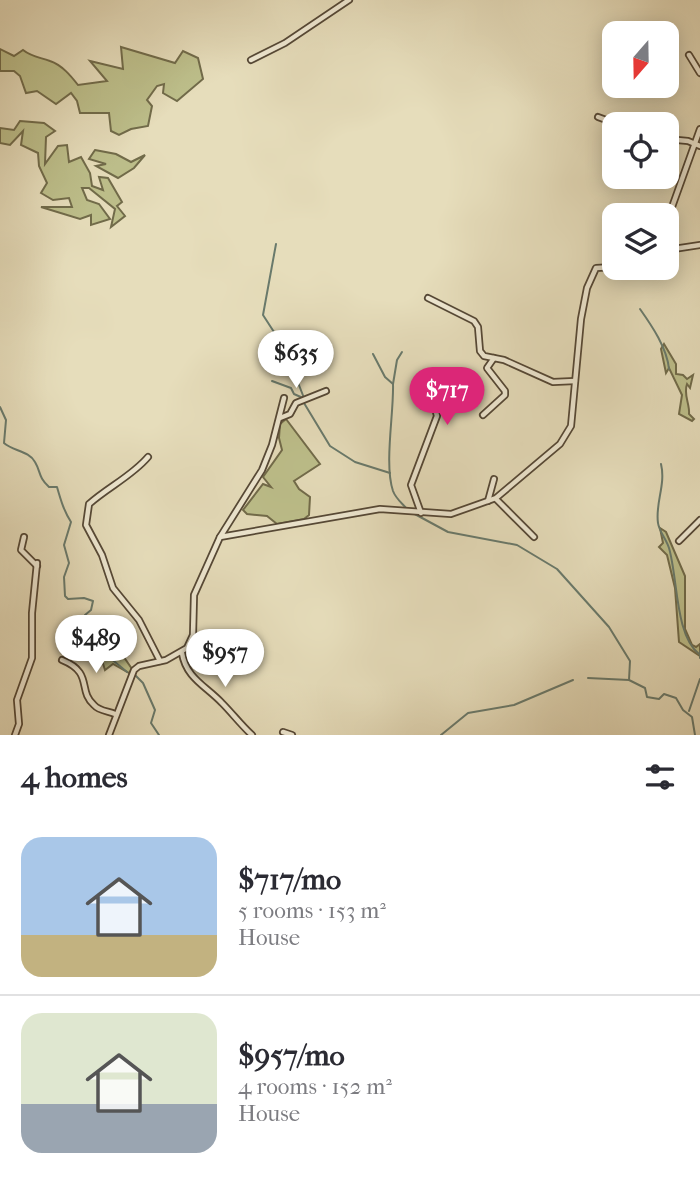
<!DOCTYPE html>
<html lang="en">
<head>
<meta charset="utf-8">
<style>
	:root { --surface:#fff; --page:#f2f2f3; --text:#2b2b33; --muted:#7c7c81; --line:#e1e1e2; --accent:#db2777 }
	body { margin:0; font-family:"IM FELL French Canon",serif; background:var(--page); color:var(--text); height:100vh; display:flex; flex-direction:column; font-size:26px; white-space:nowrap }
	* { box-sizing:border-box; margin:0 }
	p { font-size:23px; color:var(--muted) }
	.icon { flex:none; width:38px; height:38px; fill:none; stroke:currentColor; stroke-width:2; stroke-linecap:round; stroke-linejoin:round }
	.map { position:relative; height:735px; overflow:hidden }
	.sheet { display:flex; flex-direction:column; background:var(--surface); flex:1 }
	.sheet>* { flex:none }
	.needle { width:46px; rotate:200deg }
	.fabs { position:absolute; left:602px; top:21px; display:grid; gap:14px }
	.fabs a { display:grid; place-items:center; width:77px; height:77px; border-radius:14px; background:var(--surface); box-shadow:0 4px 18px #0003; font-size:35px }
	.price { position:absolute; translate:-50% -60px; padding:0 16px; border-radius:24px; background:#fff; color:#222; font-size:23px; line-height:46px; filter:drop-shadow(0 2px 4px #0008) }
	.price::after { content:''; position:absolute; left:50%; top:42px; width:21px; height:16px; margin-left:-10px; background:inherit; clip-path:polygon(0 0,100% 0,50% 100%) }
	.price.current { background:var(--accent); color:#fff }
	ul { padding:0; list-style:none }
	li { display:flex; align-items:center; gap:21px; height:175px; padding:0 21px }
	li+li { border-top:2px solid var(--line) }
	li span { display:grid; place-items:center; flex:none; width:196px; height:140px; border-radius:21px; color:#555 }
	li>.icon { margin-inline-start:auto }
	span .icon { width:84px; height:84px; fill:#fffc; stroke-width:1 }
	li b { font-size:30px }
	h2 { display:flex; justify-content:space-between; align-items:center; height:84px; padding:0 21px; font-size:30px }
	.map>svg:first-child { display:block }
	.green { fill:#bdbf8b; stroke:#716b4a; stroke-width:2 }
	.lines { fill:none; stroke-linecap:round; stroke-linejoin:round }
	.stream { stroke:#697a6c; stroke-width:2 }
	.minor-casing { stroke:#554836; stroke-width:8 }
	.minor { stroke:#efe9d3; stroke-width:4.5 }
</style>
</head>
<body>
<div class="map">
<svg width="700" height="735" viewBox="0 0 700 735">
	<rect width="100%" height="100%" fill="#e6ddbb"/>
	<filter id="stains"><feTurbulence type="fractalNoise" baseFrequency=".00286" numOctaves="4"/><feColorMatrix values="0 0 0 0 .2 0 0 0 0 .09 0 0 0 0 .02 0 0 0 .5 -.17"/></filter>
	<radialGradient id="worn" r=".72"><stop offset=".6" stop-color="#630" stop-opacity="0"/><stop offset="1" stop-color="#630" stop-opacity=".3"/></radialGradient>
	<g class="green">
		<path d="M 121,47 L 175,63 L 183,51 L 198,58 L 203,79 L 177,101 L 163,93 L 164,84 L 157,86 L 147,100 L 152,106 L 148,126 L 131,129 L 119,135 L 111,131 L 109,113 L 80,113 L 77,101 L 71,93 L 56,104 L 37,91 L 26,93 L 20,76 L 14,71 L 0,71 L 0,49 L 14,56 L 23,50 C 32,57 39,57 50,61 C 62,65 71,76 78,85 L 107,81 L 90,61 L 123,69 Z"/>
		<polygon points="20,121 44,123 55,131 46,137 45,164 58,146 67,145 69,162 81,157 90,173 92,186 103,190 99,177 108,178 122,202 117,206 125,216 111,227 115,209 89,188 82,188 87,200 99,204 110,219 91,225 91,215 80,219 41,207 72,207 69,198 53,200 41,193 47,183 39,166 38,153 21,145 23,131 10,145 0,143 0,128 14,130"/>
		<polygon points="95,150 116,154 131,162 145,155 134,168 118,178 96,166 106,164 89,159"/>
		<path d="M 664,344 L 676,364 L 676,374 L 683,375 L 687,379 L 693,375 L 690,388 L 687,384 C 683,394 690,404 689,414 L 694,419 L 692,421 L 679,414 L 682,395 L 669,368 L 666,373 L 661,349 Z"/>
		<polygon points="286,419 320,464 294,481 299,489 310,497 309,515 304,519 277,524 267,516 247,514 243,510 263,484 271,487 263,477 282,450 279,438 280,424"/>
		<polygon points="660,528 666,532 685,576 685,629 692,645 696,647 700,644 700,656 679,642 675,588 667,555 659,547 663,543"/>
		<polygon points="96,632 115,636 118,642 116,651 119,650 132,669 129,673 113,664 105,670 101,657 87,647 89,635"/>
	</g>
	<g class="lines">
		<g class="stream">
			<polyline points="276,244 263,315 274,332 287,374 297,380 304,398"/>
			<path d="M 640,309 C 652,326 667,348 669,369"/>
			<path d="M 373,354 L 385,377 L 393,384 C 394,413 384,464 393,491 C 396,499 402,503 407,509"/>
			<polyline points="272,381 291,388 294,394 303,398"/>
			<polyline points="393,384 397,360 402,352"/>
			<polyline points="304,403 330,446 355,462 390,473"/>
			<path d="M 0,407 L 6,420 L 4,443 C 13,451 29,451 35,462 C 41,472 38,477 49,487 L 57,487 C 61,501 64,511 71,522 L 64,545 L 69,563 L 64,577 L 65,596 L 68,599 L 84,598 L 93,601 L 91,610 L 85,615 L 83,628 L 103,652 L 127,672"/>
			<path d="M 661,464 C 666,485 655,503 658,523 C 659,531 666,539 669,548 C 678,579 675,635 699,654"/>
			<polyline points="411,512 448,532 517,545 557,569 609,627 630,661 629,680"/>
			<polyline points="700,651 700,658"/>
			<polyline points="135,675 143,683 155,710 151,723 159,735"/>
			<polyline points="588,678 629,680 645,688 647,697 659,699 664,694 676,698 683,710 692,717 695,735"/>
			<polyline points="689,711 700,679"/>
			<polyline points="441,735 468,713 514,705 573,680"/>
		</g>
		<defs>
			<g id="minor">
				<polyline points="689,55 700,73"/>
				<polyline points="251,60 285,43 349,0"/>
				<polyline points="598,117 617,124"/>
				<polyline points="667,139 688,141 700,146"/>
				<polyline points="667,221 700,129"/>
				<polyline points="667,250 700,245"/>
				<polyline points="644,268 673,270"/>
				<polyline points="428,298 474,321 478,327 480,351 484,356 504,360 553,382 575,381"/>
				<polyline points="483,415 505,395 505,391 487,368 494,358"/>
				<polyline points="280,418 290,414 296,403 326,391"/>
				<path d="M 148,457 C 132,476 108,487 89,504 L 86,525 L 102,555 L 113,588 L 139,620 L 160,661"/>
				<polyline points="496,499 534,537"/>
				<polyline points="488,501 494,479"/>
				<polyline points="421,513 411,485 437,416 435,408 423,406"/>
				<polyline points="24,537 21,550 37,566"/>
				<polyline points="220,537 262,470 272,445 284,398"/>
				<polyline points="679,541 700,520"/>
				<path d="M 182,653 C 186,678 206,686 222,703 C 232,713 241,725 252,735"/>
				<path d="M 62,660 C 94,673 77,690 94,705 C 99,711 108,711 115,714"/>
				<polyline points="283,732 292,735"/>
				<polyline points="15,735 19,724 17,700 32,658 32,613 37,563"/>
				<polyline points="109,735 134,670 139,666 166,660 187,648 193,635 194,595 220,537 380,509 451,514 496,498 560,444 571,426 581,319 587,288 596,268 614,267"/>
			</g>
		</defs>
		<use href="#minor" class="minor-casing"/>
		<use href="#minor" class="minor"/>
	</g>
	<rect width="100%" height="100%" filter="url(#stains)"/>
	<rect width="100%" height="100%" fill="url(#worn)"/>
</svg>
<div class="fabs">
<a><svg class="needle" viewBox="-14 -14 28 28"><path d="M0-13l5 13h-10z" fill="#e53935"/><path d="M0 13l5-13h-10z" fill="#7c7c81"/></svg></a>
<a><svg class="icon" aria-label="locate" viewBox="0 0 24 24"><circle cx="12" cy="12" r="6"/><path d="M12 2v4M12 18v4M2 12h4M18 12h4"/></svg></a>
<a><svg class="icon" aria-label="layers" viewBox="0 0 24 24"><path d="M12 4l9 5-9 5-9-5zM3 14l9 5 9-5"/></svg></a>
</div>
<b class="price" style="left:296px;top:390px">$635</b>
<b class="price current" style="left:447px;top:427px">$717</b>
<b class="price" style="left:96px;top:675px">$489</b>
<b class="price" style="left:225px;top:689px">$957</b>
</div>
<section class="sheet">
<h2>4 homes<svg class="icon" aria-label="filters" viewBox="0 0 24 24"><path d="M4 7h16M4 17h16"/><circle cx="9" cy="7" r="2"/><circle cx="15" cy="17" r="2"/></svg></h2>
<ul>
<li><span style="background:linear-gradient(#a9c7e8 70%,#c2b280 0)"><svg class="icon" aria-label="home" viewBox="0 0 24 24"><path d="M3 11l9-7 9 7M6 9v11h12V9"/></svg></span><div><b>$717/mo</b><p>5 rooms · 153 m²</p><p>House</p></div></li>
<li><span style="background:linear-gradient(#dfe7d0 65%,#9aa5b1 0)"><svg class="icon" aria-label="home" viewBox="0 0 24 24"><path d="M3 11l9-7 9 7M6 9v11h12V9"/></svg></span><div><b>$957/mo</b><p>4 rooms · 152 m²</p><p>House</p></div></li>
</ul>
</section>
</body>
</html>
